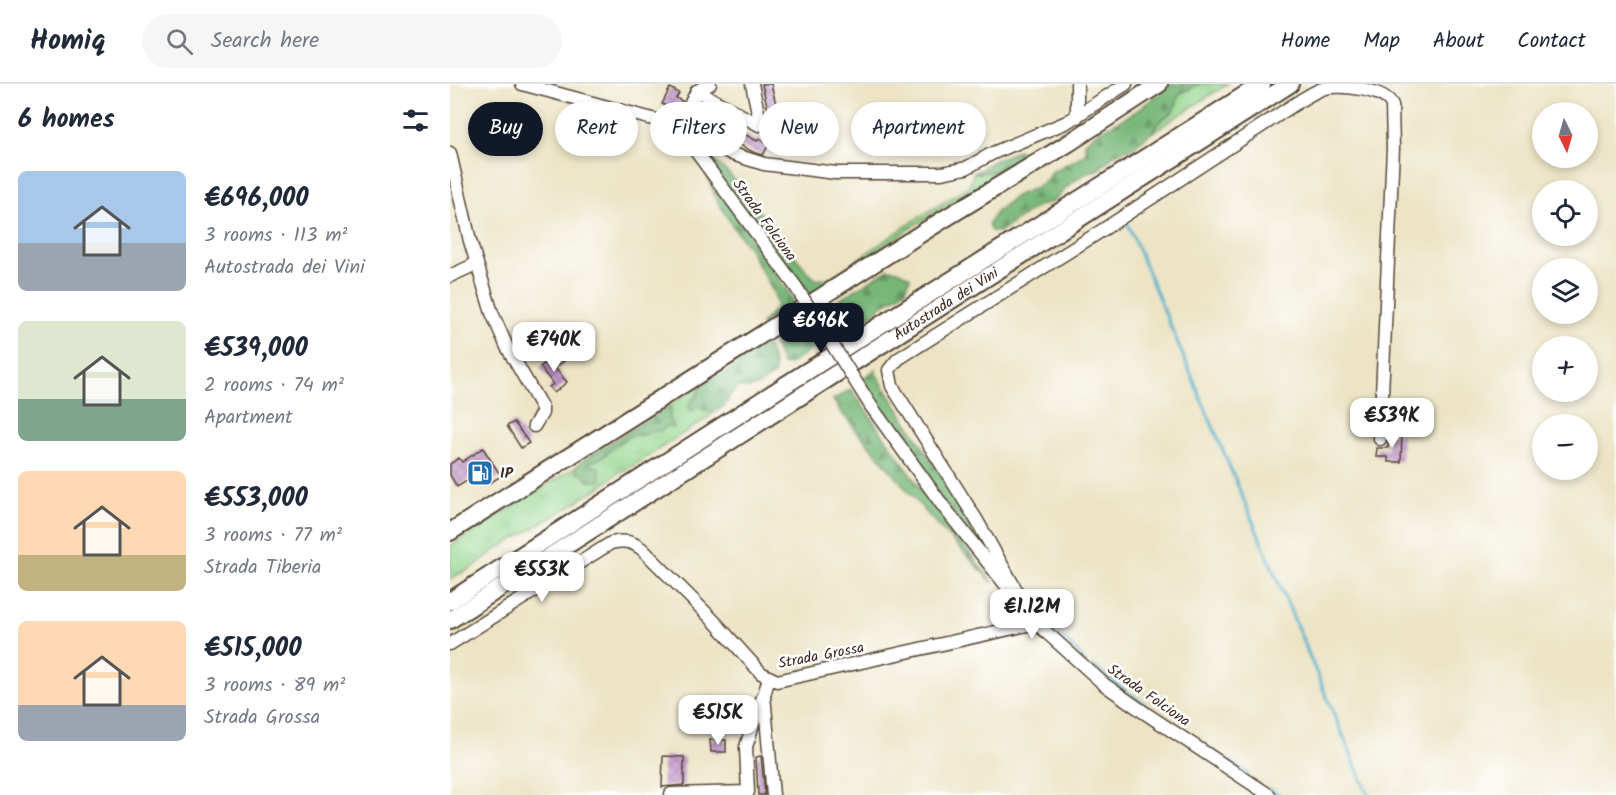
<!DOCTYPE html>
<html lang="en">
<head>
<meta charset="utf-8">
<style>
	:root { --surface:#fff; --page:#f6f6f7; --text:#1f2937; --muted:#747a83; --line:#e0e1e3; --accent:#111827 }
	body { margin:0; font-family:Kalam,sans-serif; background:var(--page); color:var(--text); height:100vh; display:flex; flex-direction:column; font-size:22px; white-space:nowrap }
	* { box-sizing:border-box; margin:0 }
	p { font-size:20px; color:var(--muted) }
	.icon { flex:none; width:33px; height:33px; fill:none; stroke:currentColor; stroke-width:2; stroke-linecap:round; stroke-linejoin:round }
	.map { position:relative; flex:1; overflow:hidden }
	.details { display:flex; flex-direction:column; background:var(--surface); width:450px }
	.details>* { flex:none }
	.guide { position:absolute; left:18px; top:18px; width:570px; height:54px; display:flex; gap:12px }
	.needle { width:39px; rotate:175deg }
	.controls { position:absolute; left:1082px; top:18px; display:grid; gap:12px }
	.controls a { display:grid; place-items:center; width:66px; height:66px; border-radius:50%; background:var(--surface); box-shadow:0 3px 9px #0003; font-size:30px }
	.price { position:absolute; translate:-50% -51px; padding:0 14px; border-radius:12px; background:#fff; color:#222; font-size:20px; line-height:39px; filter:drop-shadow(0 2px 3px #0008) }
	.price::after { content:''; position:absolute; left:50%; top:36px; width:18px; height:14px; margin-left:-9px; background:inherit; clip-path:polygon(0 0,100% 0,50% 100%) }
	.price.current { background:var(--accent); color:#fff }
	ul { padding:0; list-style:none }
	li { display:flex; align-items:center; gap:18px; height:150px; padding:0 18px }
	li span { display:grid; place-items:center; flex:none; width:168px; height:120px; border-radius:9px; color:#555 }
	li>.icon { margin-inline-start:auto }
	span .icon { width:72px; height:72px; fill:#fffc; stroke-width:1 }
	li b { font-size:26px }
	h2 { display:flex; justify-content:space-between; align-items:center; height:72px; padding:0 18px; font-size:26px }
	.tag { padding:0 21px; border-radius:27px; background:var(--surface); box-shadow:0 3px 9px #0003; font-size:21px; line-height:54px }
	.tag.current { background:var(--accent); color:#fff }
	header { display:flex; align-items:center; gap:36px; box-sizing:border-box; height:84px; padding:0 30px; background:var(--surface); border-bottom:2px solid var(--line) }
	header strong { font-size:28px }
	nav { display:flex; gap:33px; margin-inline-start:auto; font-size:21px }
	.search { width:420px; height:54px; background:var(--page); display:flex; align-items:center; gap:15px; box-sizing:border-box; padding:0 21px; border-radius:33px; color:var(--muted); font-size:22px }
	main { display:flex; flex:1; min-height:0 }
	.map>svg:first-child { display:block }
	.grass { fill:url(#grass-tufts); stroke:#688056; stroke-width:1.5 }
	.forest { fill:url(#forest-firs); stroke:#59704b; stroke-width:1.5 }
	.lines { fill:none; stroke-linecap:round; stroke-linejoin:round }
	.stream { stroke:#4db0cc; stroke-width:3 }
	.building { fill:url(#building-cross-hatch) }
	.minor-casing { stroke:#564637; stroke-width:15 }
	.highway-casing { stroke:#564637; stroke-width:20 }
	.minor { stroke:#fff; stroke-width:12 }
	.highway { stroke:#fff; stroke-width:16 }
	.minor-bridge-casing { stroke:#564637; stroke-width:15; stroke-linecap:butt }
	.minor-bridge { stroke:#fff; stroke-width:12 }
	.labels { text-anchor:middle; stroke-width:5; stroke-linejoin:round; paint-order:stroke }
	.street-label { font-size:15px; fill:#3b2a1e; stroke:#fff }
	.poi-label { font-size:15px; font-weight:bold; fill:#3b2a1e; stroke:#fff; text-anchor:start }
</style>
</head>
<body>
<header>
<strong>Homiq</strong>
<div class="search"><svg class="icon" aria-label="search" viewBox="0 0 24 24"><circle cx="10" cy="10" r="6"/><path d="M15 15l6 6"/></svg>Search here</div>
<nav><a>Home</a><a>Map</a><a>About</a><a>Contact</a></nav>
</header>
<main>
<section class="details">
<h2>6 homes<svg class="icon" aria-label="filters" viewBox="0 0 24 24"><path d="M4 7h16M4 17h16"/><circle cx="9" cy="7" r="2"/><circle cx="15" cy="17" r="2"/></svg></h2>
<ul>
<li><span style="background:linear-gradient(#a9c7e8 60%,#9aa5b1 0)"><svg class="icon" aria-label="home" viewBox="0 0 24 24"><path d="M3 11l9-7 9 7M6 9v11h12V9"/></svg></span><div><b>€696,000</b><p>3 rooms · 113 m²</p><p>Autostrada dei Vini</p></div></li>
<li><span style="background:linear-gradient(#dfe7d0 65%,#7fa58c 0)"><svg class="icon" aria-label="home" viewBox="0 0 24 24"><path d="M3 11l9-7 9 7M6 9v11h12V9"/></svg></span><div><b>€539,000</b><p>2 rooms · 74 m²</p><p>Apartment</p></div></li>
<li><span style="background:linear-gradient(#ffd9b3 70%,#c2b280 0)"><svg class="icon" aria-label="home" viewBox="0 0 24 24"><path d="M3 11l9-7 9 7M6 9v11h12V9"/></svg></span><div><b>€553,000</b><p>3 rooms · 77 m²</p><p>Strada Tiberia</p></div></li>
<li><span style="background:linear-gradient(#ffd9b3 70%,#9aa5b1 0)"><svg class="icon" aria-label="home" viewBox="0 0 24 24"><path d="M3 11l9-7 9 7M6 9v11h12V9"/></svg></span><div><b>€515,000</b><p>3 rooms · 89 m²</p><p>Strada Grossa</p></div></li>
</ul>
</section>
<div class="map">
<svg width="1166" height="711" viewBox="0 0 1166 711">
	<defs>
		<pattern id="grass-tufts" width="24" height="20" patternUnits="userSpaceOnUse" patternTransform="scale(1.5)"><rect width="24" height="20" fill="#94d68d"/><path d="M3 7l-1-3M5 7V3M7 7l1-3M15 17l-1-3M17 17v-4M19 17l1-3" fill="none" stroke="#80b879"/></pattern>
		<pattern id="forest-firs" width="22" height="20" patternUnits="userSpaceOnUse" patternTransform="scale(1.5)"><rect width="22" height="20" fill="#77b778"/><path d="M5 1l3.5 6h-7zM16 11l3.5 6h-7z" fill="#639562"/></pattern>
		<pattern id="building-cross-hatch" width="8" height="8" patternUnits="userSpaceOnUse" patternTransform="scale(1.5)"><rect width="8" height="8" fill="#c498cc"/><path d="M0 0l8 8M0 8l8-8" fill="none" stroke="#a07ca5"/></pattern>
	</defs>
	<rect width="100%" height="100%" fill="#fff"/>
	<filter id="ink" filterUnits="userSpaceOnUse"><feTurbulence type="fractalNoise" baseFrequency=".0167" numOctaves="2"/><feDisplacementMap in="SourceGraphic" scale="12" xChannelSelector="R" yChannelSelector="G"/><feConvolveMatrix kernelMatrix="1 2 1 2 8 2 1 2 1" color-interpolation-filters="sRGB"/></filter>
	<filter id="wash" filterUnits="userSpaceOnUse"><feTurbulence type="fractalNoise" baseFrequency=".008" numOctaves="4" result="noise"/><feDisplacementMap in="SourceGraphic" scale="24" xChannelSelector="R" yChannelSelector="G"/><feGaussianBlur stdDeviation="1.35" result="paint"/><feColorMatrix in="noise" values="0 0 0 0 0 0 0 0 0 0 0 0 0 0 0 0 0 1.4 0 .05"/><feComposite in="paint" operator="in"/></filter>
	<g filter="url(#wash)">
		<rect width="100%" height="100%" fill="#ece4c5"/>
		<g class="grass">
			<polygon points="750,0 778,0 701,49 713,34 720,31 726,21 729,10"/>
			<polygon points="576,76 465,141 415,175 416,173 408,175 465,136 517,104 521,99 523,88 533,86 527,89 552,87 557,80"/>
			<path d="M 250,301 L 252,302 C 247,306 249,312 241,316 L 239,324 L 241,328 L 247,323 L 263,329 L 260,332 L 181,383 L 168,389 L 152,402 L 113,427 L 47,465 L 23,483 L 0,495 L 0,462 L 127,382 L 126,388 L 134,390 L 137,396 L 150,395 L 149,384 L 139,382 L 139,379 L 154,372 L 173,355 L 185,350 L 193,351 L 204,346 L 210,347 L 217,342 L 223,341 L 219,336 L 221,324 L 214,325 Z"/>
		</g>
		<g class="forest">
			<path d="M 723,0 L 750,0 L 729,10 L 723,28 L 713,34 L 701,49 L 683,63 L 665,70 L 649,85 L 635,90 L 619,101 L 604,117 L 588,122 L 549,148 L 541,147 L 538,140 L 547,127 L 566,112 L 585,104 L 597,95 L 601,88 L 632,72 L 637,67 L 634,60 C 647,45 668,39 685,28 C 698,19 709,8 723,0 Z"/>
			<polygon points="633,37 576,76 558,80 553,86 526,89 541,78 569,66 571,74 580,72 581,66 578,63"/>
			<path d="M 253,69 L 256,69 L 279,90 L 357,187 L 365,195 C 386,199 400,174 417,173 L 360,211 L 358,209 Z"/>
			<polygon points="256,89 282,127 294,141 304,160 346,219 347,220 311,242 312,239 327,223 324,209 297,161 284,144 266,115"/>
			<polygon points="438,185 448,186 460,193 456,206 430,223 425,229 409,238 382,249 369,229"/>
			<polygon points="355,238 367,253 368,261 338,281 332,280 323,258 349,239"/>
			<polygon points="313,262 318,263 324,280 325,290 309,301 299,304 288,303 280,311 275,321 263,329 247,323 241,328 239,327 241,316 247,313 250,304 258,296 277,288 298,271"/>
			<polygon points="426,285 426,290 512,424 550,491 478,396 412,295"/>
			<polygon points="401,305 468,401 543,499 480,433 392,329 383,316"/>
			<path d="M 221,324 L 219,336 L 223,341 L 224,344 L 217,342 L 210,347 C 202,345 200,350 192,351 C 189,352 186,350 183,351 C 171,355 161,365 152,373 C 148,376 143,376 139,379 L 139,382 L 145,382 L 149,384 L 150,395 L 141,398 L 136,395 L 134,390 L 126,387 L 127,382 L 132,377 L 210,327 Z"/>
		</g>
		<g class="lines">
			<g class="stream">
				<polyline points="678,141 918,711"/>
				<polyline points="573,506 597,538 633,574"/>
				<polyline points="643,582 681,611 798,690"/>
				<polyline points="820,705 829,711"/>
			</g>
		</g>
		<g id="blocks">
			<g class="building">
				<polygon points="312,0 321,0 332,44 327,65"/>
				<polygon points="220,4 229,9 226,14 232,17 227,28 212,20"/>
				<polygon points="250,18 286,38 283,44 307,57 309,54 319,60 313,71 303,68 242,35"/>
				<polygon points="109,269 114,277 105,284 117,298 104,309 99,303 103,300 90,283"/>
				<polygon points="64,338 79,359 71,364 57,342"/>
				<polygon points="938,350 952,350 951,378 938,378 938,373 926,373 927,364 938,364"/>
				<polygon points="33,364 51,392 40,399 33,387 7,403 0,391 0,380 9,374 12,378"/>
				<polygon points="260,656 276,656 276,668 261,668"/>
				<polygon points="213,672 234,673 234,701 212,703"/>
				<polygon points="311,672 315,711 308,711 306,673"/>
			</g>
		</g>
	</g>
	<g filter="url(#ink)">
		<use href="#blocks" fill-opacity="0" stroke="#564637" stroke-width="1.5"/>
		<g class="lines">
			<defs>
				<g id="minor">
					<polyline points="72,0 210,37 242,62 346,203"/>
					<polyline points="627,0 627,33"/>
					<polyline points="247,7 309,41 310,38 302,0"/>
					<polyline points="210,37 249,53 282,70 314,80 386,89 492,89 516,84 543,69 617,38 676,0"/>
					<polyline points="228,44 247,7 260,0"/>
					<polyline points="0,69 20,157 42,229 57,263 92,324 92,329 84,342"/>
					<polyline points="0,192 26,180"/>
					<polyline points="421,322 493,422 586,539 655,601 695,629 819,711"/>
					<path d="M 570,520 L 566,506 L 526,435 L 442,302 L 439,286 L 448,275 L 648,149 L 845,20 C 855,14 864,7 875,4 C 890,0 935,5 942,21 L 943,64 L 930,355"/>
					<path d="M 0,560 L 161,459 C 173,456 182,457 192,465 L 264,537 L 311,589 L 327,597 L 586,539"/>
					<polyline points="319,594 314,611 323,711"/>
					<polyline points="221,710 298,708 296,663 307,627 314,611"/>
				</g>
				<g id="highway">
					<polyline points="0,448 494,135 619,59 709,0"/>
					<polyline points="0,517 337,300 812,0"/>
					<path id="s1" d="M 0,536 L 840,0"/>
				</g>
			</defs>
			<use href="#minor" class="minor-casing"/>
			<use href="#highway" class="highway-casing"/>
			<use href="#minor" class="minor"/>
			<use href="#highway" class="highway"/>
			<defs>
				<polyline id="minor-bridge" points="346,203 421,322"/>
			</defs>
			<use href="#minor-bridge" class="minor-bridge-casing"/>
			<use href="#minor-bridge" class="minor-bridge"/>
		</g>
	</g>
	<defs>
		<symbol id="fuel-square" viewBox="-11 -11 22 22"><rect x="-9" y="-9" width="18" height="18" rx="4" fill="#1f6fb2" stroke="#fff"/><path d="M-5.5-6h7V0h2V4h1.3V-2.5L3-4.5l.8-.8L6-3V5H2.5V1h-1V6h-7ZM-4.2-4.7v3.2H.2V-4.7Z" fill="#fff"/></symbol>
	</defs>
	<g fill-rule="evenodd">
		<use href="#fuel-square" x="15" y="374" width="30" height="30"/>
	</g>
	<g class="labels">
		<g class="street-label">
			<text transform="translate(315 136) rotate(54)" y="5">Strada Folciona</text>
			<text dy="5" stroke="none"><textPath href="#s1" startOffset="588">Autostrada dei Vini</textPath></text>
			<text transform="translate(371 571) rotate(-11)" y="5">Strada Grossa</text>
			<text transform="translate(699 611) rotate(35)" y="5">Strada Folciona</text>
		</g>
		<g class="poi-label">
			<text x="50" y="394">IP</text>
		</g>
	</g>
</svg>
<div class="controls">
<a><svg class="needle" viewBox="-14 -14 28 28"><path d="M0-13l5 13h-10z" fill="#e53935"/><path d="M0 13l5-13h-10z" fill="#747a83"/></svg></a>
<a><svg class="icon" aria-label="locate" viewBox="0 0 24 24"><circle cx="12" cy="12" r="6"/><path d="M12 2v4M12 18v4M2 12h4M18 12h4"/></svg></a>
<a><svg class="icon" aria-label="layers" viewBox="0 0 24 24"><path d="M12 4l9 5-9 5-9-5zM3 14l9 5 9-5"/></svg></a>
<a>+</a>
<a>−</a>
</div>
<b class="price current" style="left:371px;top:270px">€696K</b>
<b class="price" style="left:104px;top:289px">€740K</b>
<b class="price" style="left:942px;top:365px">€539K</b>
<b class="price" style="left:92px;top:519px">€553K</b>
<b class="price" style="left:582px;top:556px">€1.12M</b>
<b class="price" style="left:268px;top:662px">€515K</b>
<div class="guide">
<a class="tag current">Buy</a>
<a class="tag">Rent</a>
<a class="tag">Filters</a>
<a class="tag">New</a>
<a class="tag">Apartment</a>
</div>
</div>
</main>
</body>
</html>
